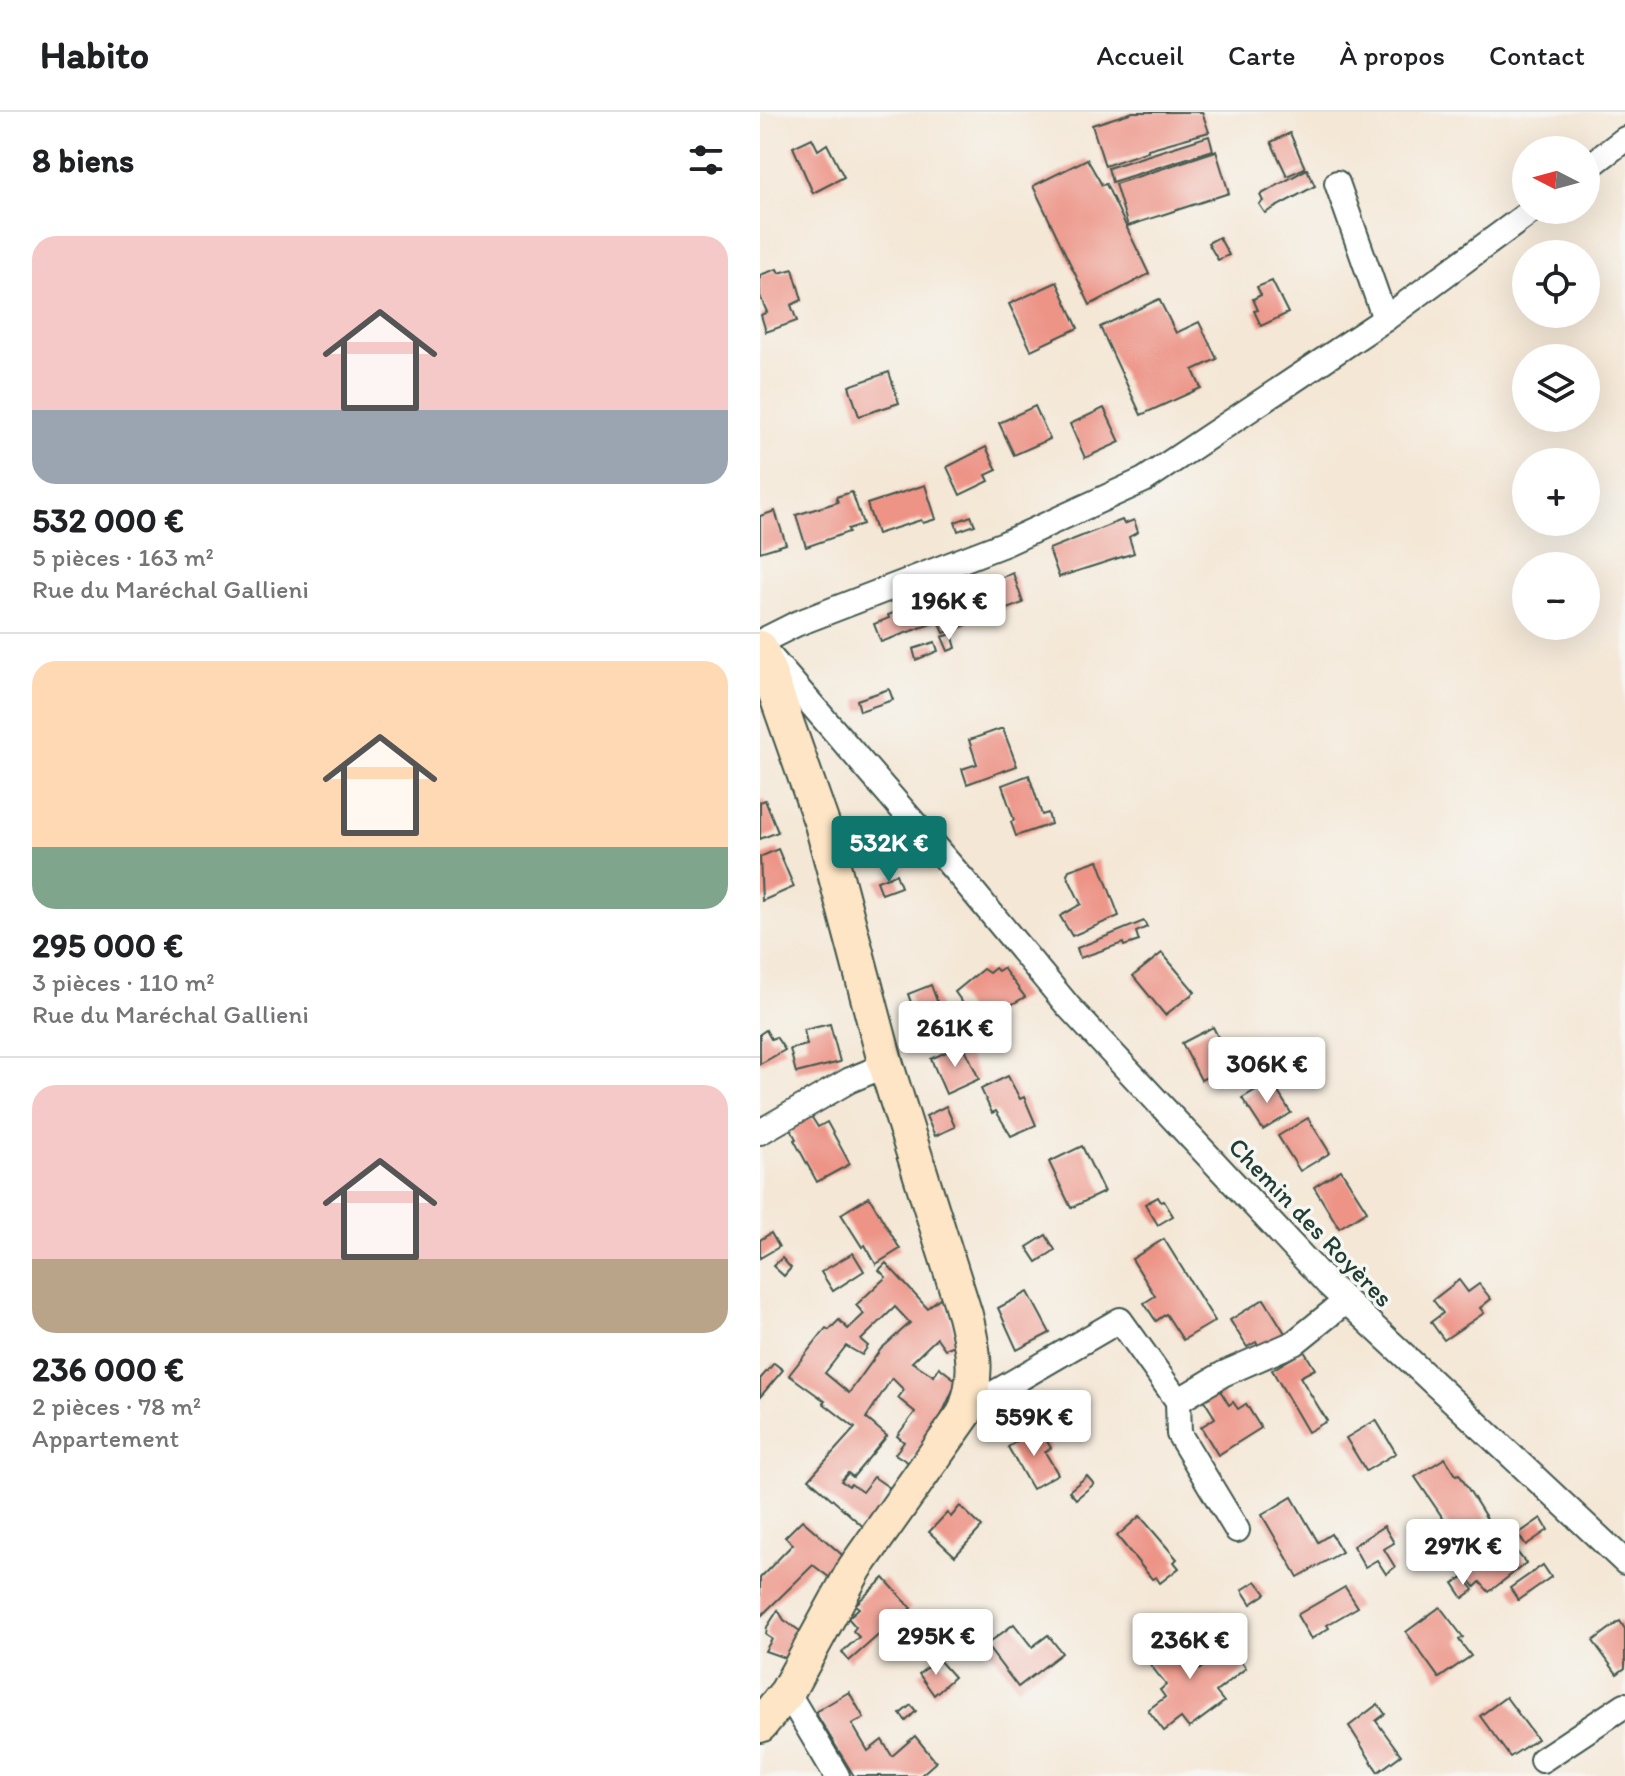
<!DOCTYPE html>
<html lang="fr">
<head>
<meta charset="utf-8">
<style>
	:root { --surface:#fff; --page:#f6f6f6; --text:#202124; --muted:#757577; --line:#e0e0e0; --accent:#0f766e }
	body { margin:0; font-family:Itim,sans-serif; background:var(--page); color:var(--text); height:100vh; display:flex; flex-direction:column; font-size:30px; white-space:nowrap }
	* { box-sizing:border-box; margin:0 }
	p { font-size:26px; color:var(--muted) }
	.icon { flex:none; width:44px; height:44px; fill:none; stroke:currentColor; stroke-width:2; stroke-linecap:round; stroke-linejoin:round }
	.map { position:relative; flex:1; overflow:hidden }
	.panel { display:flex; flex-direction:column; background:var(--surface); width:760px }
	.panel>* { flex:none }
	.needle { width:52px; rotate:276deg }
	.controls { position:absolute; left:752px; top:24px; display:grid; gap:16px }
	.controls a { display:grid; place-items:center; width:88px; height:88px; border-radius:50%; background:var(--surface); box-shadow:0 8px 32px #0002; font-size:40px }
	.price { position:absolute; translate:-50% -68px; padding:0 18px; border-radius:8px; background:#fff; color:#222; font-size:26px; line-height:52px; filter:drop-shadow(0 2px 4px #0008) }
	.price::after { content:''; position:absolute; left:50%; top:48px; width:24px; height:18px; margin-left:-12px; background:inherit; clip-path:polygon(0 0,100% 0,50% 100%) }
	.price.on { background:var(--accent); color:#fff }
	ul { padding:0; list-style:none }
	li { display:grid; align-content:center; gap:16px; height:424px; padding:0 32px }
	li+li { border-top:2px solid var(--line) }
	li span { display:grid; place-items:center; height:248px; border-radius:24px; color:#555 }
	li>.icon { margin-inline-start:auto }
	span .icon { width:144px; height:144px; fill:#fffc; stroke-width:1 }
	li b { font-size:34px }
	h2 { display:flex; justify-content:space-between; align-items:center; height:96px; padding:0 32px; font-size:34px }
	header { display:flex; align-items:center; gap:48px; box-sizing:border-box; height:112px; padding:0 40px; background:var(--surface); border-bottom:2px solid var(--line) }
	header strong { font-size:38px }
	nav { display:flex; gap:44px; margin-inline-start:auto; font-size:28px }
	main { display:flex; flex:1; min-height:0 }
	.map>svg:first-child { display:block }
	.building { fill:#ed9487; fill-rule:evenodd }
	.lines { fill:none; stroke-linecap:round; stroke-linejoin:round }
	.street-casing { stroke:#3f564c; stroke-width:28 }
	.secondary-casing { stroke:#3f564c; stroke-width:38 }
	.street { stroke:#fff; stroke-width:24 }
	.secondary { stroke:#fde5c5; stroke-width:34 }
	.labels { text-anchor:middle; stroke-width:7; stroke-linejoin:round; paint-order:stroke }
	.street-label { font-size:26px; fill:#1f3d34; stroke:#f6f6f2 }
</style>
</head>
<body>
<header>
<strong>Habito</strong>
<nav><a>Accueil</a><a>Carte</a><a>À propos</a><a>Contact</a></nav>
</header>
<main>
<section class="panel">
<h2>8 biens<svg class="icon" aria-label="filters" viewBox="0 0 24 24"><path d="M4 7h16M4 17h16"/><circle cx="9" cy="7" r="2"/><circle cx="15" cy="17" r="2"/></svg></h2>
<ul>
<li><span style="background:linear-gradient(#f6c9c9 70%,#9aa5b1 0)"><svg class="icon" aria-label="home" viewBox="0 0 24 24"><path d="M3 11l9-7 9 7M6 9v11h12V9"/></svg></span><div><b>532 000 €</b><p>5 pièces · 163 m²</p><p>Rue du Maréchal Gallieni</p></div></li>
<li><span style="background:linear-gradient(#ffd9b3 75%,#7fa58c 0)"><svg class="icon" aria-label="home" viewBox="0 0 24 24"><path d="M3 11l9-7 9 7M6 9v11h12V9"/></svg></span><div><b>295 000 €</b><p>3 pièces · 110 m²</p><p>Rue du Maréchal Gallieni</p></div></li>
<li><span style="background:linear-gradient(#f6c9c9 70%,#b9a48a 0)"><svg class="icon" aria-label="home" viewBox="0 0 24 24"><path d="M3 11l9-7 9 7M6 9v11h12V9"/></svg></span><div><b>236 000 €</b><p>2 pièces · 78 m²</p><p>Appartement</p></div></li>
</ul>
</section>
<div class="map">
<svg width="865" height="1664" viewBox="0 0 865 1664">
	<rect width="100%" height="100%" fill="#f6f6f2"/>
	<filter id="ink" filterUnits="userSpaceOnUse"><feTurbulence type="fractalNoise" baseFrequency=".0125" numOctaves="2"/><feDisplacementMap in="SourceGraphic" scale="16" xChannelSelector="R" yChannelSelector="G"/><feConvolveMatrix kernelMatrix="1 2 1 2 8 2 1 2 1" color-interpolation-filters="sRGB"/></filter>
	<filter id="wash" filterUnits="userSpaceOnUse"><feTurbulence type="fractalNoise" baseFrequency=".006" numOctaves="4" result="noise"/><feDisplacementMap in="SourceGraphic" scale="32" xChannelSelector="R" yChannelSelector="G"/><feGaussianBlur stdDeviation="1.8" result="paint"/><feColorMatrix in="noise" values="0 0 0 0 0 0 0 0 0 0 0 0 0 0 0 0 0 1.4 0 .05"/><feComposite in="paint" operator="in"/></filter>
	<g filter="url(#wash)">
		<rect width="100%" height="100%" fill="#f4e7d6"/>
		<g id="blocks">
			<g class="building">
				<polygon points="373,0 442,0 449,20 388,37 388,39 345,54 332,13"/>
				<polygon points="530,21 545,56 527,64 511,30"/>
				<polygon points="449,24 453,38 352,70 348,56"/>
				<polygon points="52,26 58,38 67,32 84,65 53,81 33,35"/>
				<polygon points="456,39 469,81 368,114 355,72"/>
				<polygon points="327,47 342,73 346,72 389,162 330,193 273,74"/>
				<polygon points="547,57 555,74 505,101 499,92 503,89 500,83"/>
				<polygon points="459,125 469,143 458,148 448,131"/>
				<polygon points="17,157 19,161 33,157 42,188 31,193 37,209 6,220 1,203 7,200 0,184 0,163"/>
				<polygon points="512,169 528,201 501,214 494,199 498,198 493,187 501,183 497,175"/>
				<polygon points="297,170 318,216 271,238 249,192"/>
				<polygon points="399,187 416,221 439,210 457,247 433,258 441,276 381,303 340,215"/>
				<polygon points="129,260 139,291 99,304 89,274"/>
				<polygon points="275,294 290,327 254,343 239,311"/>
				<polygon points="344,296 360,330 325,346 310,312"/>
				<polygon points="226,335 237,358 226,363 229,369 200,383 187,355"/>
				<polygon points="165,373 176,407 163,411 161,408 117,422 107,392"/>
				<polygon points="92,380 103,412 88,417 89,420 46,435 36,403 78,390 76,385"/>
				<polygon points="15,399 26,432 0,440 0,404"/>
				<polygon points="211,404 215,413 198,419 195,410"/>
				<polygon points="362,408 364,412 374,408 378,420 369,425 374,441 299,465 289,437"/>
				<polygon points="253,461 263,491 228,504 217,474"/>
				<polygon points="194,478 207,513 184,521 179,509 121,530 114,512 129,506 128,503"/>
				<polygon points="192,522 196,536 188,539 182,525"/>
				<polygon points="175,530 178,539 156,548 153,537"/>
				<polygon points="129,577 133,588 100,599 97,588"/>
				<polygon points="240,617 243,617 257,654 207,672 202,657 217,652 209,628"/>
				<polygon points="269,663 282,703 288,701 291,712 256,724 251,710 254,708 242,673"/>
				<polygon points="5,688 18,720 0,727 0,690"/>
				<polygon points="18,737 34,775 2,789 0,745"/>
				<polygon points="338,748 359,804 312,824 300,804 321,792 307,763 309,758"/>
				<polygon points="136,762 141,775 122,782 117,769"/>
				<polygon points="384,809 387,815 376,820 379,829 364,834 363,831 320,846 317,836"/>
				<polygon points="402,841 435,880 405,903 373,864"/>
				<polygon points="235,856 238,859 243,856 265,885 238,900 220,915 195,880 223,857 229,861"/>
				<polygon points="171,873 192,929 168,938 148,882"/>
				<polygon points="70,912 80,950 36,961 30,937 47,933 44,918"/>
				<polygon points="453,915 472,953 441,968 422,931"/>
				<polygon points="6,918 11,927 16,925 25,938 0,952 0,922"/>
				<polygon points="203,932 219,967 186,982 171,947"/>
				<polygon points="248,964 260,987 264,985 276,1013 251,1024 236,999 232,1001 221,977"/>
				<polygon points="511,969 531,1001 503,1018 482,986"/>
				<polygon points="186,994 195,1015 175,1024 166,1004"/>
				<polygon points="51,1004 58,1015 67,1010 90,1052 57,1070 34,1028 36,1027 30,1016"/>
				<polygon points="548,1006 570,1041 540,1059 518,1024"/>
				<polygon points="322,1034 344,1080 311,1096 289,1050"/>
				<polygon points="581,1058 607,1099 579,1116 554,1075"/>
				<polygon points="109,1085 140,1137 116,1152 105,1133 102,1135 81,1102"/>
				<polygon points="398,1085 401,1090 404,1089 413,1104 398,1113 385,1092"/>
				<polygon points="11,1121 19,1135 0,1146 0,1128"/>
				<polygon points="286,1123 295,1138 277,1150 267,1135"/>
				<polygon points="404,1127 455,1209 423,1228 406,1202 396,1209 384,1191 395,1184 372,1147"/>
				<polygon points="93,1141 104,1159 73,1179 61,1160"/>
				<polygon points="22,1146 31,1156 24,1164 13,1154"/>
				<path d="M 126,1151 L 167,1196 L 184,1183 L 197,1232 L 185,1237 L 177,1226 L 152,1250 L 174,1264 L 179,1255 L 197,1269 L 177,1313 L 149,1351 L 135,1342 L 144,1330 L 137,1324 L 155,1300 L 138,1286 L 144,1278 L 132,1266 L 106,1306 L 127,1324 L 93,1365 L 88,1361 L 81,1369 L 89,1374 L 91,1372 L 102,1380 L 114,1365 L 130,1376 L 107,1418 L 49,1367 L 95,1316 L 63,1291 L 65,1289 L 29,1263 L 66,1216 L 69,1218 L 79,1208 L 88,1217 L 104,1202 L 96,1193 L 126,1165 L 119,1158 ZM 135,1195 L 150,1211 L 121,1237 L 89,1281 L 65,1261 L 86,1234 L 102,1243 L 108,1234 L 101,1228 Z"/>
				<polygon points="699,1168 708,1180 719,1172 731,1187 720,1196 724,1201 684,1228 671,1210 683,1201 673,1188"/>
				<polygon points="268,1180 290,1221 257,1238 238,1196"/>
				<polygon points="504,1187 528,1226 503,1242 496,1230 487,1235 470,1208"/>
				<polygon points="544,1239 555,1257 540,1265 567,1309 548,1320 512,1258"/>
				<polygon points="14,1251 23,1258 0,1285 0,1267"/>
				<polygon points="458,1275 469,1293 473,1290 478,1297 486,1292 501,1316 458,1343 441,1315 455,1306 442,1285"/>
				<polygon points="616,1308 636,1341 606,1359 586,1326"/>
				<polygon points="279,1316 291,1336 285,1340 298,1362 272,1377 248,1335"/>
				<polygon points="685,1346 696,1363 699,1362 732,1415 702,1434 655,1365"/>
				<polygon points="327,1364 334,1372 316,1387 309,1379"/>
				<polygon points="532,1385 558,1430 571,1422 582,1440 538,1465 502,1403"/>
				<polygon points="200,1394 222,1415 195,1444 169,1420 187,1401 191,1405"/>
				<polygon points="380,1404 417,1447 414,1450 419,1456 400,1471 396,1465 392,1467 357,1424"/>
				<polygon points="781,1406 788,1418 766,1433 758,1422"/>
				<polygon points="42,1408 88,1448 74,1469 53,1453 0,1505 0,1466 33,1432 25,1425"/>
				<polygon points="624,1414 634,1431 624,1437 635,1455 626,1462 617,1448 605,1455 593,1434"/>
				<polygon points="748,1429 766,1451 729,1480 720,1470 715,1475 706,1463"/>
				<polygon points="783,1453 791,1465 758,1488 750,1476"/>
				<polygon points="704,1465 714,1478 703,1486 693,1471"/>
				<polygon points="124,1466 151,1496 125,1521 123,1519 89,1549 82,1540 99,1525 93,1519 96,1515 88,1506 99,1496 95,1493"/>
				<polygon points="496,1469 506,1482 491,1492 482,1478"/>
				<polygon points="585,1475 598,1495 567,1513 569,1516 551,1527 537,1503"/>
				<polygon points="680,1495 703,1525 699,1528 711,1544 679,1566 646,1520"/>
				<polygon points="18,1498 24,1508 43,1521 28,1547 5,1539 12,1527 6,1523 7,1515"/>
				<polygon points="860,1509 865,1517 865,1556 857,1562 833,1529"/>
				<polygon points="254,1512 272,1535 288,1523 302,1541 258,1575 226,1533"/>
				<polygon points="428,1515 445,1537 424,1552 428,1557 434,1552 439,1558 470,1535 486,1556 456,1580 464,1590 429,1616 421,1606 404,1619 388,1598 405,1585 400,1578 406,1573 386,1547"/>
				<polygon points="178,1547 194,1565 174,1583 159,1562"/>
				<polygon points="89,1580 104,1606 92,1612 108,1639 122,1628 132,1644 155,1624 176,1650 160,1664 94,1664 55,1600"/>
				<polygon points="746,1585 777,1627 750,1645 720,1604"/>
				<polygon points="618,1592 625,1602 616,1609 641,1643 618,1660 589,1614"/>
				<polygon points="151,1593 156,1599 146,1609 140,1602"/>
			</g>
		</g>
	</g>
	<g filter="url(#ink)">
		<use href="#blocks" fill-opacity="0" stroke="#3f564c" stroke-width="2"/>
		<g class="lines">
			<defs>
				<g id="street">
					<polyline points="826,57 865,27"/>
					<polyline points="577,71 625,207"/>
					<polyline points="0,530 36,512 244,432 384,368 625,207 773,98"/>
					<polyline points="7,541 206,771 308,894 568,1172 865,1450"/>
					<polyline points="0,1020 90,968 126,953"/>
					<polyline points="213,1279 231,1283 360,1208 418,1289 463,1262 534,1231 586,1189"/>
					<polyline points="418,1289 419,1322 477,1418"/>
					<polyline points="27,1580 77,1664"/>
					<polyline points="782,1648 865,1593"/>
				</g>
				<path id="secondary" d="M 0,536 L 62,712 L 126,953 L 205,1203 C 214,1240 219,1266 204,1302 L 95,1456 L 27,1580 L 0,1613"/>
			</defs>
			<use href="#street" class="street-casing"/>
			<use href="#secondary" class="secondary-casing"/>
			<use href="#street" class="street"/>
			<use href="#secondary" class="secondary"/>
		</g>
	</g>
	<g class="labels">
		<g class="street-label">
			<text transform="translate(551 1110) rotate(46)" y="9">Chemin des Royères</text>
		</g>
	</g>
</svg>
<div class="controls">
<a><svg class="needle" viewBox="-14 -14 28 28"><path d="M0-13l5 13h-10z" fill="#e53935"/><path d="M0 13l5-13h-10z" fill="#757577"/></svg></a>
<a><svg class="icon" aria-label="locate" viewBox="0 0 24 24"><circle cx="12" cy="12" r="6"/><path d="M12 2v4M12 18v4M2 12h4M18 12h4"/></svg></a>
<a><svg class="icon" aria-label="layers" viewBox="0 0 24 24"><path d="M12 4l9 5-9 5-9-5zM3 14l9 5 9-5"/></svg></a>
<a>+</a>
<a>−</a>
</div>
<b class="price" style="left:189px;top:530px">196K €</b>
<b class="price on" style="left:129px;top:772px">532K €</b>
<b class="price" style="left:195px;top:957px">261K €</b>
<b class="price" style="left:507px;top:993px">306K €</b>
<b class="price" style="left:274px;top:1346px">559K €</b>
<b class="price" style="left:703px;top:1475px">297K €</b>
<b class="price" style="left:176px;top:1565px">295K €</b>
<b class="price" style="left:430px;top:1569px">236K €</b>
</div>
</main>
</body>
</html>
